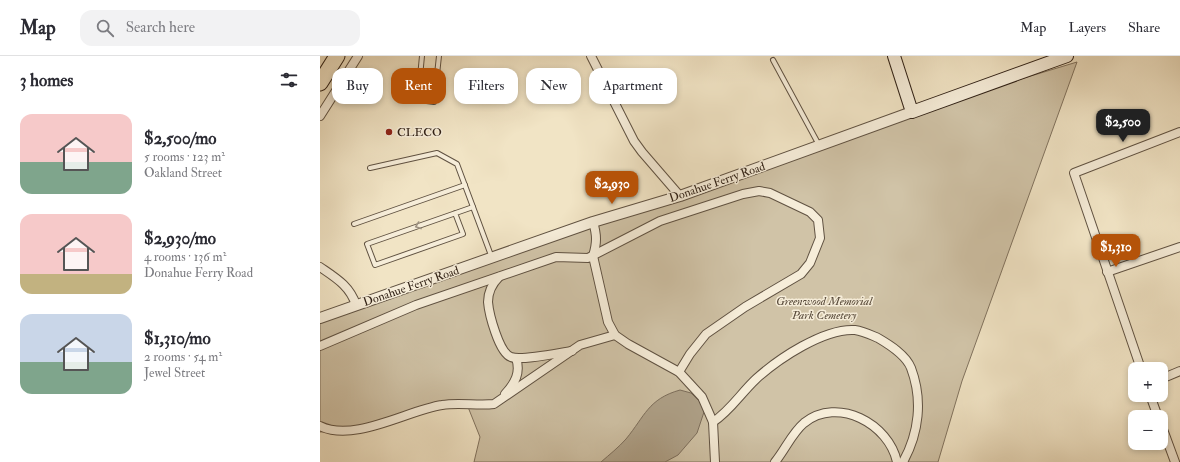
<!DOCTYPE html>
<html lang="en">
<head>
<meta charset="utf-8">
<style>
	:root { --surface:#fff; --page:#f2f2f3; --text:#2b2b33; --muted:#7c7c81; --line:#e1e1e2; --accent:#b45309 }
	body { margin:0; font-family:"IM FELL Double Pica",serif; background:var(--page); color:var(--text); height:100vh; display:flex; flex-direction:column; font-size:15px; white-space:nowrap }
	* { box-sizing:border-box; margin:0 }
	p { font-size:13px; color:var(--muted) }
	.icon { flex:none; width:22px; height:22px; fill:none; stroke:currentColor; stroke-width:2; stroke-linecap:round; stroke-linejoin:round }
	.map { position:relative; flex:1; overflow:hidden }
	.side { display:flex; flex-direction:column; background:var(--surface); width:320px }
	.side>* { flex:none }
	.guide { position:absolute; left:12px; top:12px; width:380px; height:36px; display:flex; gap:8px }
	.fabs { position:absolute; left:808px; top:306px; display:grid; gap:8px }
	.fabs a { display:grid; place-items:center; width:40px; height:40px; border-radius:8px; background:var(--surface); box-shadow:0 2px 6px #0003; font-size:20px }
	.price { position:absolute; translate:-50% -34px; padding:0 9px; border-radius:8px; background:var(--accent); color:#fff; font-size:13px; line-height:26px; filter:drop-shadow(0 1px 2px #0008) }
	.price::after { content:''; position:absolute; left:50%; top:24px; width:12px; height:9px; margin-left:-6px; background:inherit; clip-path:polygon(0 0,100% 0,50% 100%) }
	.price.current { background:#222; color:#fff }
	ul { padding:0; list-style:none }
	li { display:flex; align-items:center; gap:12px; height:100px; padding:0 20px }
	li span { display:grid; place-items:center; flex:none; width:112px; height:80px; border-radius:12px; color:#555 }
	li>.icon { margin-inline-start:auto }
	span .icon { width:48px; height:48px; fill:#fffc; stroke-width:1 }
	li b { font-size:17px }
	h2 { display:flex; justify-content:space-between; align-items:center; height:48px; padding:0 20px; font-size:17px }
	.pill { padding:0 14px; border-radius:12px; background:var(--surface); box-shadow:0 2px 6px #0003; font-size:14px; line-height:36px }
	.pill.current { background:var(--accent); color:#fff }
	header { display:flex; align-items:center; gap:24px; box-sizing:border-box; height:56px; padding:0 20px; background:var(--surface); border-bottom:1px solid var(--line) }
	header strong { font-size:19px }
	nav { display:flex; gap:22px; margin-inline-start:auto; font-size:14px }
	.search { width:280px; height:36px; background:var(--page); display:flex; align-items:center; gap:10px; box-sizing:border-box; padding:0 14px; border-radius:12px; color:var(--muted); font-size:15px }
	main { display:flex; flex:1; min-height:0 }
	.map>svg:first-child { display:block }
	.green { fill:#d0c3a7; stroke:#80725e }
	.water { fill:#afa28a; stroke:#7c6e5c }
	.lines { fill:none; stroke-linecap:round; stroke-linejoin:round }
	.service-casing { stroke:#605242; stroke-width:6 }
	.minor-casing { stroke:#605242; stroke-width:10 }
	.tertiary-casing { stroke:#605242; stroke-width:12 }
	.secondary-casing { stroke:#302116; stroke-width:14 }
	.motorway-casing { stroke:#302116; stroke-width:17 }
	.service { stroke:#f6edd9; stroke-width:4 }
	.minor { stroke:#f6edd9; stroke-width:8 }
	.tertiary { stroke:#f6edd9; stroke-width:10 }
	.secondary { stroke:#f6edd9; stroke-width:12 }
	.motorway { stroke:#f1e4c5; stroke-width:15 }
	.oneway { stroke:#9d9181 }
	.poi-dot { fill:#8f2418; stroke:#f6edd9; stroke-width:1.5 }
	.labels { text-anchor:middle; stroke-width:3; stroke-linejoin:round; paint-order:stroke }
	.poi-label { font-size:12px; fill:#302116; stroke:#f6edd9; text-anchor:start }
	.street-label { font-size:12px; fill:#302116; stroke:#f6edd9 }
	.park-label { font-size:12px; font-style:italic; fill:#584a3a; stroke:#f6edd9 }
</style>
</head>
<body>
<header>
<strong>Map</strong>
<div class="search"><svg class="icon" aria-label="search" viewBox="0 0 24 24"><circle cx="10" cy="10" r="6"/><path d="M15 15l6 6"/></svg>Search here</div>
<nav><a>Map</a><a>Layers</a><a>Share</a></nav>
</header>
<main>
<section class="side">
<h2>3 homes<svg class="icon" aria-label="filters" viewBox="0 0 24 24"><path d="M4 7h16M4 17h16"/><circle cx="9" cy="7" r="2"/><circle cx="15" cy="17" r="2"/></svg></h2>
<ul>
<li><span style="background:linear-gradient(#f6c9c9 60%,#7fa58c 0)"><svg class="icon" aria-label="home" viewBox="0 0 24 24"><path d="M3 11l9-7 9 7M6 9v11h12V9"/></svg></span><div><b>$2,500/mo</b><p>5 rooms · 123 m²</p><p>Oakland Street</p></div></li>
<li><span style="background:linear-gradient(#f6c9c9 75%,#c2b280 0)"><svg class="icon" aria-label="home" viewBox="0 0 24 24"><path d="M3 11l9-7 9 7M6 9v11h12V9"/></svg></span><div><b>$2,930/mo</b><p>4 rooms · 136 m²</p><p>Donahue Ferry Road</p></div></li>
<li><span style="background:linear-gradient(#c9d6e8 60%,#7fa58c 0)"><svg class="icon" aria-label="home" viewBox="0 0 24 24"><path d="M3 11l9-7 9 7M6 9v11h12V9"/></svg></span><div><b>$1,310/mo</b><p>2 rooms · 54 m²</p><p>Jewel Street</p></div></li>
</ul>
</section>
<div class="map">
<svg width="860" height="406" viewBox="0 0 860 406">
	<rect width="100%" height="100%" fill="#f1e4c5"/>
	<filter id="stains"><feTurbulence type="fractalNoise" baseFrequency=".005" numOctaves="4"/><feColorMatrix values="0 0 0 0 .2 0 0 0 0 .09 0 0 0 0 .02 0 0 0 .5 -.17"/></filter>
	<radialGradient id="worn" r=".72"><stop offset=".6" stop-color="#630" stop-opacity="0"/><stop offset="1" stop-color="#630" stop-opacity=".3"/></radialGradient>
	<polygon class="green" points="757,6 642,325 618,406 154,406 160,381 148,351 125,351 28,374 0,376 0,262 592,56"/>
	<path class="water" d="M 360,334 L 371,337 L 381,347 L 384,356 L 377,377 L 358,399 L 345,406 L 281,406 C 289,399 299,391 306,383 C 325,360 328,343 360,334 Z"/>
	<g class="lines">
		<defs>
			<g id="service">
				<polyline points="102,0 98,41 99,44 114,46 119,0"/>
				<polyline points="453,4 499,89"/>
				<polyline points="50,112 117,97 137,108 172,202"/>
				<polyline points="135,157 143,178 55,209 47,188 153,151"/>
				<polyline points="34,168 145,129"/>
			</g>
			<g id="minor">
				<polyline points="271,0 314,85 322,96 360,140"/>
				<polyline points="0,60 38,0"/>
				<path d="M 273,166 C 277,179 277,187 273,200 L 288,266 L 295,279 L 308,288 L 359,316 L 382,341 L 393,366 L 395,406"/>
				<path d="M 0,211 C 16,222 30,230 36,249"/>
				<polyline points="787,216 860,191"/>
				<path d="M 179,221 C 172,228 168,236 168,246 C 169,258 179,297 191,301 C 201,305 238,297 252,295"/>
				<polyline points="0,290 96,249 236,201 268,202 340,165 423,138 439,135 450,137 490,156 498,164 500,182 490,207 481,218 425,251 386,278 370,298 359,316"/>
				<polyline points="821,313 754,117 860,76"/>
				<polyline points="841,323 860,315"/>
				<path d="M 185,338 C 195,327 201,317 196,302"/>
				<polyline points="830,339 838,361"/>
				<path d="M 393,366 C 410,355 421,337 436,323 C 458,303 504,272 535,274 C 543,275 551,279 558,282 C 570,289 586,299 591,312 C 603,344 599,377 583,406"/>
				<polyline points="841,368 855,406"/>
				<path d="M 0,370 C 34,387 88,354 122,349 C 139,346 157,350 174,348 L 260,289 L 295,279"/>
				<path d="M 455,406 C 465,394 472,377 484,367 C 518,340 569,368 577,406"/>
			</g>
			<polyline id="tertiary" points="0,262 273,166 360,140 592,56"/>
			<polyline id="secondary" points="574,0 592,56 747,0"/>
			<polyline id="motorway" points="0,27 17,0"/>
		</defs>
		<use href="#service" class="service-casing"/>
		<use href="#minor" class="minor-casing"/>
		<use href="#tertiary" class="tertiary-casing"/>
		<use href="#secondary" class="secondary-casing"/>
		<use href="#motorway" class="motorway-casing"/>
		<use href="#service" class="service"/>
		<use href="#minor" class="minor"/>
		<use href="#tertiary" class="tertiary"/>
		<use href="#secondary" class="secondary"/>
		<use href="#motorway" class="motorway"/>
	</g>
	<defs><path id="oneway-chevron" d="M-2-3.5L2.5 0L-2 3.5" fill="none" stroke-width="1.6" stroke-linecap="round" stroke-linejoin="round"/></defs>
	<use class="oneway" href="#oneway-chevron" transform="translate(98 170) rotate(160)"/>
	<circle class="poi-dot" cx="69" cy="76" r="4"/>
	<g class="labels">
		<g class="poi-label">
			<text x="77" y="80">CLECO</text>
		</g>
		<g class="street-label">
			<text transform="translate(397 126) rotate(-19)" y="4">Donahue Ferry Road</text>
			<text transform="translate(91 230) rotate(-19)" y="4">Donahue Ferry Road</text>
		</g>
		<g class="park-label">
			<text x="504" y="249">Greenwood Memorial<tspan x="504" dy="14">Park Cemetery</tspan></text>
		</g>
	</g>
	<rect width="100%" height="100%" filter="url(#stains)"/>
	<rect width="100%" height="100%" fill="url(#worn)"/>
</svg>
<div class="fabs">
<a>+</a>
<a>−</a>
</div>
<b class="price current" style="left:803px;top:87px">$2,500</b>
<b class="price" style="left:292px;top:149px">$2,930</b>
<b class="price" style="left:796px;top:212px">$1,310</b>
<div class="guide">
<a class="pill">Buy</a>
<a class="pill current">Rent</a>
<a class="pill">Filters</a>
<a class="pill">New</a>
<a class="pill">Apartment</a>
</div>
</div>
</main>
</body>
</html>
